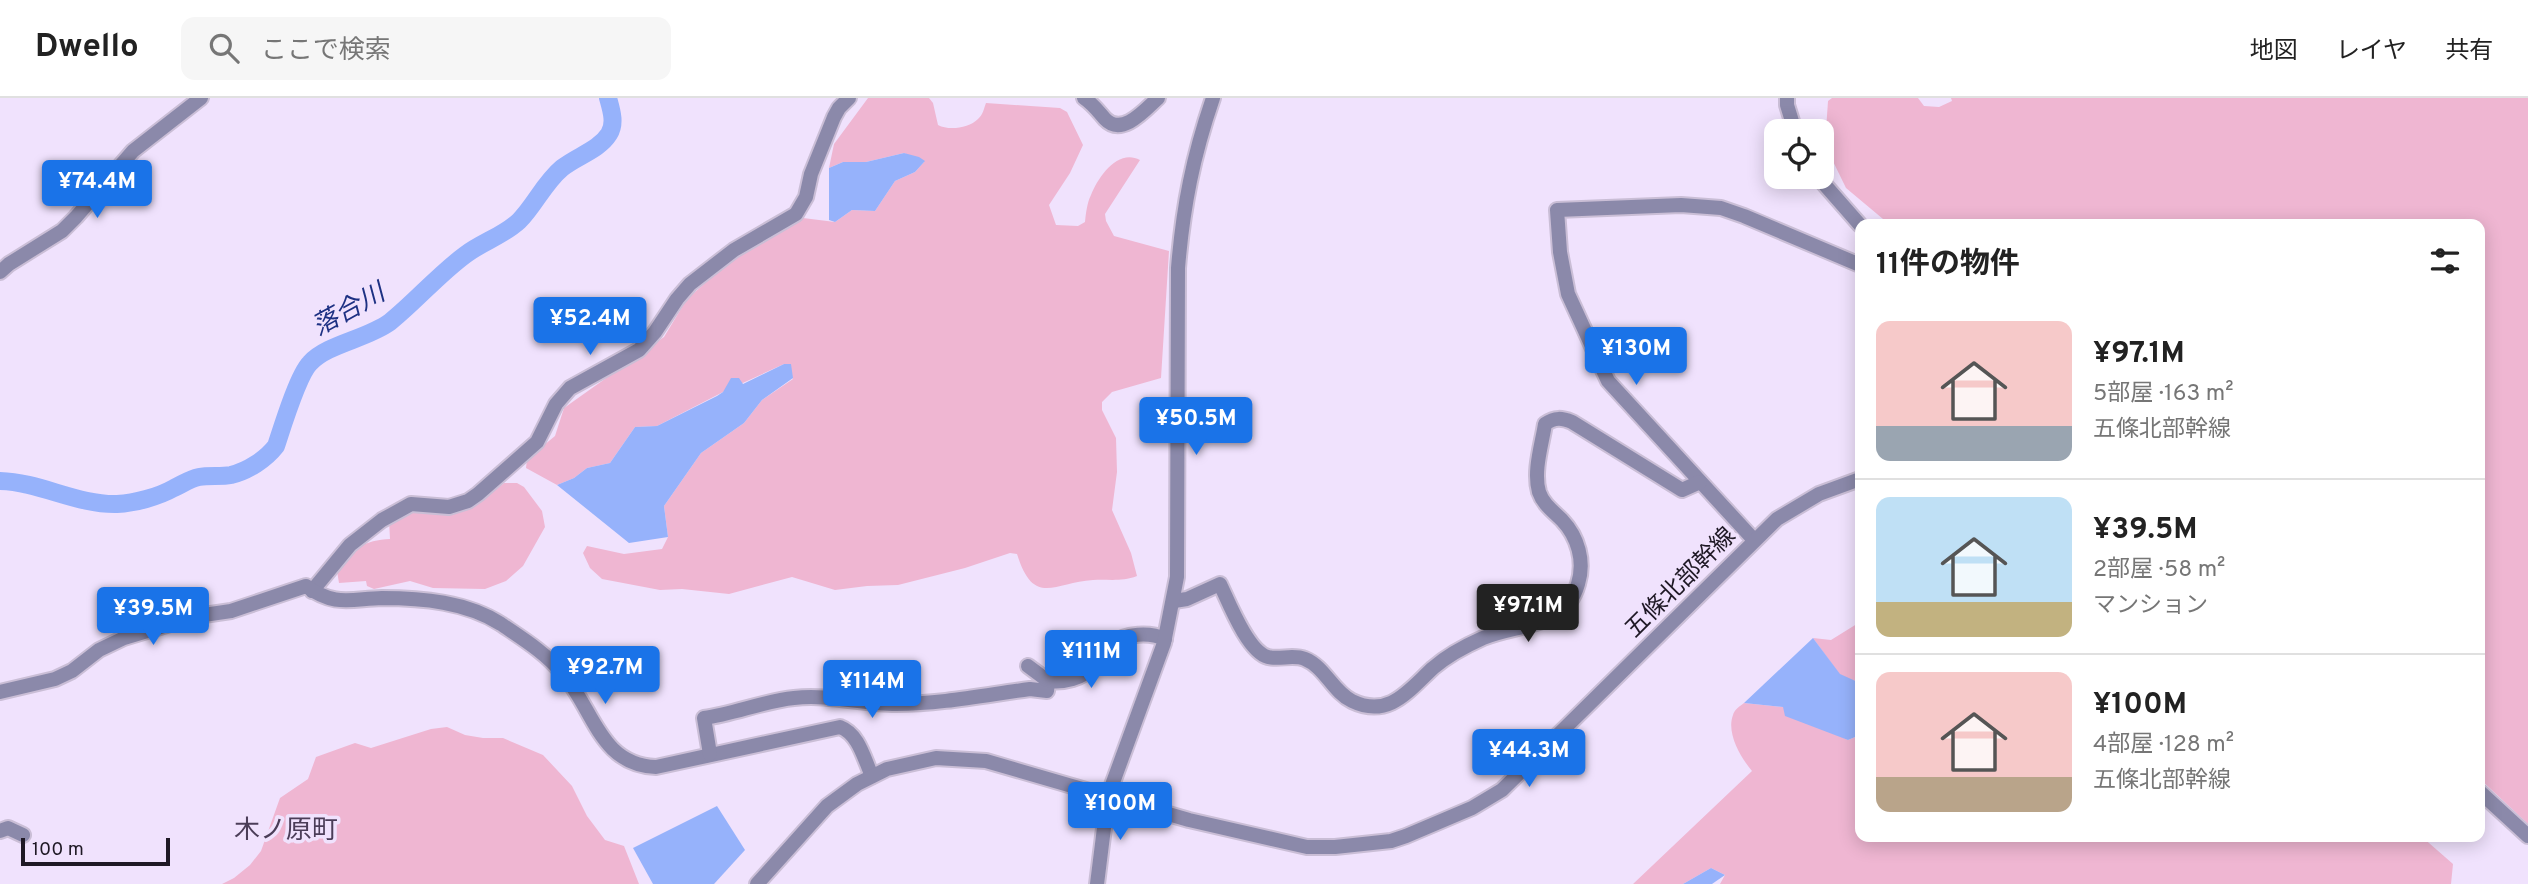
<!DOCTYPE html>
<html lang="ja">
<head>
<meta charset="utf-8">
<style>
	:root { --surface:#fff; --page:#f6f6f6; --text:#222; --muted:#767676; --line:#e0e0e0; --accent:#1a73e8 }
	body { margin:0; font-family:Overpass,"Noto Sans JP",sans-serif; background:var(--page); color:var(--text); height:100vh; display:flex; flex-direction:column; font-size:26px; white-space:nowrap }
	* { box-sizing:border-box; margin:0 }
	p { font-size:23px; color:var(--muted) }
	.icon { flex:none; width:38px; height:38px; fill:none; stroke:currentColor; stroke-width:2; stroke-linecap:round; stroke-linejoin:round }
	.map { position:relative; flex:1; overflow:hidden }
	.drawer { position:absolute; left:1855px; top:121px; width:630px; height:623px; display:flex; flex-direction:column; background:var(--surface); border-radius:14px; box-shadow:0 4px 18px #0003 }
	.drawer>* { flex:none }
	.tools { position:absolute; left:1764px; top:21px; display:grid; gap:14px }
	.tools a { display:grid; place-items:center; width:70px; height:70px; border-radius:14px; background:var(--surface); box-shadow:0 4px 18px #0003; font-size:35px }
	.scale { position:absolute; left:21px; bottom:18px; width:149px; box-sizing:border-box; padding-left:7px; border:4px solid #1f1925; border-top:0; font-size:19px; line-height:24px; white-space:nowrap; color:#1f1925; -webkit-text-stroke:5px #f0e2fd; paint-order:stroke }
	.price { position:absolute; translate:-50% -60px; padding:0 16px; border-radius:7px; background:var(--accent); color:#fff; font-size:23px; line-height:46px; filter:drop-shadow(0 2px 4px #0008) }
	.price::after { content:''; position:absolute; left:50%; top:42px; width:21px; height:16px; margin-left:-10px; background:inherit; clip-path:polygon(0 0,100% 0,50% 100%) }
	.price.on { background:#222; color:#fff }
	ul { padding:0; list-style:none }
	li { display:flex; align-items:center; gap:21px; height:175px; padding:0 21px }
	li+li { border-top:2px solid var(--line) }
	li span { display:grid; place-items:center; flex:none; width:196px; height:140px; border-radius:14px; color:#555 }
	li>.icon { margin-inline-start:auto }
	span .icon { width:84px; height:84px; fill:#fffc; stroke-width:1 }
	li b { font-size:30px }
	h2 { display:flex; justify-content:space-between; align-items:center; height:84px; padding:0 21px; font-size:30px }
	header { display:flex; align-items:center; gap:42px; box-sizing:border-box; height:98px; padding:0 35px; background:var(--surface); border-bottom:2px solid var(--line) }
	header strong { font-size:33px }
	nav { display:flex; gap:38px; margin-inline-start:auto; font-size:24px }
	.search { width:490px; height:63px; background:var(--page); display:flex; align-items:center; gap:18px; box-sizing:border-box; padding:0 24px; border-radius:14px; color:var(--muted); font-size:26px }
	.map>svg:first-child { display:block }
	.green { fill:#efb6d2 }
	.water { fill:#96b2fb }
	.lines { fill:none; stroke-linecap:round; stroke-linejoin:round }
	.river { stroke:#96b2fb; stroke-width:18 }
	.minor-casing { stroke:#cabed6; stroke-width:18 }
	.minor { stroke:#8b89aa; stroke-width:14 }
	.labels { text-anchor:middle; stroke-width:7; stroke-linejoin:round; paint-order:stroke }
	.street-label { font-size:24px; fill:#1f1925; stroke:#f0e2fd }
	.water-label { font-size:26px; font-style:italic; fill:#1d3183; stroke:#f0e2fd }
	.neighbourhood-label { font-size:26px; fill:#4b3d58; stroke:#f0e2fd }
</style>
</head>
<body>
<header>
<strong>Dwello</strong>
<div class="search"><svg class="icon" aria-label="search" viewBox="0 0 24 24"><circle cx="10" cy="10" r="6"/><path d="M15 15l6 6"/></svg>ここで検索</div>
<nav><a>地図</a><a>レイヤ</a><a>共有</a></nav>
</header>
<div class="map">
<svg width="2528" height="786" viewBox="0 0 2528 786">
	<rect width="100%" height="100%" fill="#f0e2fd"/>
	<g class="green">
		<path d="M 868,0 L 929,0 L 933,5 L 938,27 C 949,33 969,30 978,21 C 983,17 984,10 986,5 L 1060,10 L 1067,14 L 1083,47 L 1070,75 L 1049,107 L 1056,127 L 1078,128 L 1085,124 C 1086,115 1087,105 1091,97 C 1098,79 1118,50 1140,62 L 1105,116 L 1106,123 L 1114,138 L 1169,153 L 1161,280 L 1112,294 L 1102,304 L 1102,312 L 1116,340 L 1117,374 L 1112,412 L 1131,455 L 1137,478 C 1121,484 1109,481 1093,482 C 1054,484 1034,510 1017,456 L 1010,455 L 965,470 L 898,487 L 867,488 L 835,492 L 792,479 L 729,496 L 682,491 L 660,492 L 602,481 L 590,470 L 583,455 L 587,448 L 624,456 L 662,451 L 668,439 L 664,408 L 701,355 L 744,325 L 762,302 L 793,281 L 784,266 L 723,294 L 657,328 L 635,329 L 610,365 L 587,370 L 574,380 L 557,387 L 526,370 L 527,361 L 555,338 L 564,310 L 664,239 L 687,201 L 730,163 L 803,120 L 835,124 L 852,112 L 875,113 L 895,83 L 915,74 L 924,64 L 904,55 L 866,64 L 843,64 L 829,70 L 834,46 Z"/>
		<polygon points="1832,0 1918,0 1924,8 1939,9 1952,3 1951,0 2528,0 2528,726 2480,681 2480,126 1889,126 1846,90 1825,47 1828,3"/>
		<path d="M 504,385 L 517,385 L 524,389 L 542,413 L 545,429 L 523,468 L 506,483 L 485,491 L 433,490 L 410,483 L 374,491 L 367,488 L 366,483 L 339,485 L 337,473 C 348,451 366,442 390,441 L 389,422 L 413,408 L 442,415 L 474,409 Z"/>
		<polygon points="1860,524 1860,585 1840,577 1813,540 1831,542"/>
		<path d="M 1744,605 L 1783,609 L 1848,642 L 1860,637 L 1860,738 L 2421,738 L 2453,766 L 2451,786 L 1720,786 L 1725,777 L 1711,770 L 1683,786 L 1633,786 L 1752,673 C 1741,660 1726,635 1733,617 C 1734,612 1740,608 1744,605 Z"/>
		<polygon points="447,629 465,637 483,640 503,640 543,657 572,688 587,718 605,742 624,748 639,786 222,786 234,780 250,767 261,753 280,700 308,681 316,659 355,645 371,650 431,631"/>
	</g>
	<g class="water">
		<polygon points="904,55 919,59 925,63 915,74 895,83 875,113 852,112 835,124 829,122 829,70 843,64 866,64"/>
		<polygon points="784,266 791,266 793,280 762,302 744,325 701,355 664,408 668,439 629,445 557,387 574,380 587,370 610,365 635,329 657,328 717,298 723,294 731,280 739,280 743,286"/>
		<polygon points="1813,540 1840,576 1860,585 1860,637 1848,642 1785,618 1783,609 1744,605"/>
		<polygon points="717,708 745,752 714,786 653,786 633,750"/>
		<polygon points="1711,770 1725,777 1712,786 1683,786"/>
	</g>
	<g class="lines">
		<path class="river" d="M 0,383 C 40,384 77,407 117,406 C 135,405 158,399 174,390 C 183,386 189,381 199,379 C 209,377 221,379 231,377 C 248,373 266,361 276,348 C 282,330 298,277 310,265 C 327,246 367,241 390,224 C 416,203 438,177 465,157 C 482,144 503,138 519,123 C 535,107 544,85 562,70 C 577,58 599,52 609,36 C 616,25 611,11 608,0"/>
		<defs>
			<g id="minor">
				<path d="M 1084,0 C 1093,6 1098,13 1105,21 C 1122,39 1145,12 1158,0"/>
				<polyline points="1787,0 1787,7 1795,33"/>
				<polyline points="1818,79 1860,127"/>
				<polyline points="0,174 9,166 62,133 76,119 133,53 201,0"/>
				<polyline points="1754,442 1608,283 1568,196 1560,154 1557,112 1681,107 1721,110 1744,118 1860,167"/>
				<polyline points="312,493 350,447 382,422 411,406 449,409 468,403 478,396 537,344 556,306 570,290 639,252 655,234 677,201 690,186 734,152 796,116 806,99 811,76 834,19 839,10 849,0"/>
				<path d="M 1174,503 L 1187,501 L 1220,486 C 1229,505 1248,554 1268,559 C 1280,562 1293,556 1305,561 C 1325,569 1333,594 1352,603 C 1389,621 1409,592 1433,570 C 1448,557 1465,548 1483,540 C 1519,525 1565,531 1578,486 C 1585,463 1578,439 1562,422 C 1553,413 1543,406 1539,394 C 1533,373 1542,346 1545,326 C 1555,319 1562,320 1572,324 L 1682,392 L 1700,384"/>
				<path d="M 1028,568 L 1048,583 C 1064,585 1082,581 1094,568 C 1101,562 1105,552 1112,546 C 1125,535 1150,534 1165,541"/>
				<path d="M 0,594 L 55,581 L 72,573 L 99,552 L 124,540 L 197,518 L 231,513 L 306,488 C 335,509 350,501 382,500 C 422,500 467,504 501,526 C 523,541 546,555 563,576 C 594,612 600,667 656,669 L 840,629 C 859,636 864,661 872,678"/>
				<path d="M 710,656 L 704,620 C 734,616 764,603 794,600 C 828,596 862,606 896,606 C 941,606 985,597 1030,591 L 1047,593 L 1048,583"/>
				<polyline points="2480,694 2528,738"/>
				<polyline points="0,733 8,730 23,737"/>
				<polyline points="757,786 827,708 857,686 887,671 936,660 986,663 1189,722 1307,749 1335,749 1391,743 1406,738 1472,710 1502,692 1777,421 1819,396 1860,381"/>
				<path d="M 1097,786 L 1108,698 L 1164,545 L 1177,479 L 1178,170 C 1183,109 1193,58 1213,0"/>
			</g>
		</defs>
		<use href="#minor" class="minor-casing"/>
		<use href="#minor" class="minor"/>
	</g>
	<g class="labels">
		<g class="street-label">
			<text transform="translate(1680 484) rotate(-45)" y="8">五條北部幹線</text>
		</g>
		<g class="water-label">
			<text transform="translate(348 211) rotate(-29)" y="9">落合川</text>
		</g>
		<g class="neighbourhood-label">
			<text x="286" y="740">木ノ原町</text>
		</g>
	</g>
</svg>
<div class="tools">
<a><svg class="icon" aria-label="locate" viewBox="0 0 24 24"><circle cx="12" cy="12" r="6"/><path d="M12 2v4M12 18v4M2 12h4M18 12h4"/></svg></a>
</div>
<div class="scale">100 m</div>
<b class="price" style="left:97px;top:122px">¥74.4M</b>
<b class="price" style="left:590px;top:259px">¥52.4M</b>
<b class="price" style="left:1636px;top:289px">¥130M</b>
<b class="price" style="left:1196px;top:359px">¥50.5M</b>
<b class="price on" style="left:1528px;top:546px">¥97.1M</b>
<b class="price" style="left:153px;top:549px">¥39.5M</b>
<b class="price" style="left:1091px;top:592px">¥111M</b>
<b class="price" style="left:605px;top:608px">¥92.7M</b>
<b class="price" style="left:872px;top:622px">¥114M</b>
<b class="price" style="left:1529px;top:691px">¥44.3M</b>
<b class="price" style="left:1120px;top:744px">¥100M</b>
<section class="drawer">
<h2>11件の物件<svg class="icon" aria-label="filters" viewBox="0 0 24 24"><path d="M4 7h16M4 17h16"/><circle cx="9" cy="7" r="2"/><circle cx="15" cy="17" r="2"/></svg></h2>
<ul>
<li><span style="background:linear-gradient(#f6c9c9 75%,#9aa5b1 0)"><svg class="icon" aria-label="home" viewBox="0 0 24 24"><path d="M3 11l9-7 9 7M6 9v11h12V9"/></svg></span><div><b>¥97.1M</b><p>5部屋 · 163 m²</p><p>五條北部幹線</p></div></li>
<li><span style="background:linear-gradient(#bfe0f5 75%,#c2b280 0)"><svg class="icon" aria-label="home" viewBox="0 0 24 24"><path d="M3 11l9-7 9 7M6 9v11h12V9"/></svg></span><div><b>¥39.5M</b><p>2部屋 · 58 m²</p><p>マンション</p></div></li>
<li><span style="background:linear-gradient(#f6c9c9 75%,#b9a48a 0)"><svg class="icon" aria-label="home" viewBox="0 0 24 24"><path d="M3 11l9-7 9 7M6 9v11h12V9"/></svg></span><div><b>¥100M</b><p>4部屋 · 128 m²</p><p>五條北部幹線</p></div></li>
</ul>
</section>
</div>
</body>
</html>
